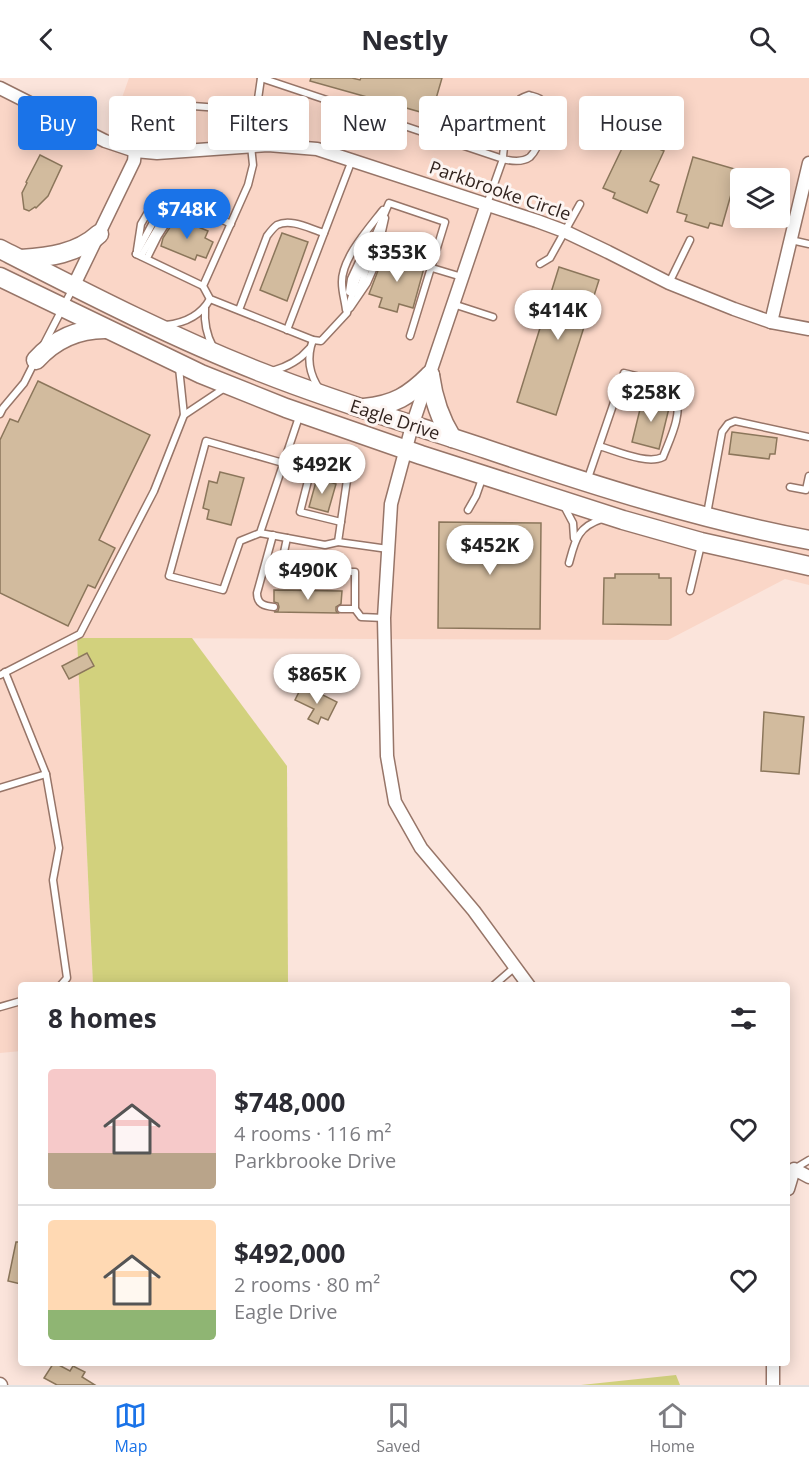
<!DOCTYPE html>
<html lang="en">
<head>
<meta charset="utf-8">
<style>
	:root { --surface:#fff; --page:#f2f2f3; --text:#2b2b33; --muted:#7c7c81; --line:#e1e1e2; --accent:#1a73e8 }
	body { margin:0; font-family:"Open Sans",sans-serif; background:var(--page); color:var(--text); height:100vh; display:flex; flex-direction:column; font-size:22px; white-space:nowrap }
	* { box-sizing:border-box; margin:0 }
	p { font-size:20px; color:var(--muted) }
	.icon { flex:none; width:33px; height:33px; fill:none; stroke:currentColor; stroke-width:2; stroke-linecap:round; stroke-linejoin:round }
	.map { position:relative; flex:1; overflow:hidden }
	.sheet { position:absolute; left:18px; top:904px; width:772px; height:384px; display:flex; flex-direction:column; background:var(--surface); border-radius:6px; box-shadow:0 3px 15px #0003 }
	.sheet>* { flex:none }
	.top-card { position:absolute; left:18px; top:18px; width:774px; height:54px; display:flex; gap:12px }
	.buttons { position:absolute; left:730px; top:90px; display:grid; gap:12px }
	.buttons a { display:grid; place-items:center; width:60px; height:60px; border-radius:6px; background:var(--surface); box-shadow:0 3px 15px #0003; font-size:30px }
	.price { position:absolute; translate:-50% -51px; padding:0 14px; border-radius:21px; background:#fff; color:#222; font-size:20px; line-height:39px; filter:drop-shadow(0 2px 3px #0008) }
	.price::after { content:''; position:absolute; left:50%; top:36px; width:18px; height:14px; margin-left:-9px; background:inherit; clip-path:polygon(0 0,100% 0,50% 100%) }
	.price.selected { background:var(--accent); color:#fff }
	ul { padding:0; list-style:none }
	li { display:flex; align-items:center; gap:18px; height:150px; padding:0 30px }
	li+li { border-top:2px solid var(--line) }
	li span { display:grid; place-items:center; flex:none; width:168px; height:120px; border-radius:6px; color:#555 }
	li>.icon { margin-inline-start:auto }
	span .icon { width:72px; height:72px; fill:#fffc; stroke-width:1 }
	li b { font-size:26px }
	h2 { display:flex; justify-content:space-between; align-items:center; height:72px; padding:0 30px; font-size:26px }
	.pill { padding:0 21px; border-radius:6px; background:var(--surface); box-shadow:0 3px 15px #0003; font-size:21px; line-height:54px }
	.pill.selected { background:var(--accent); color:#fff }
	header { display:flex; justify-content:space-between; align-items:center; height:78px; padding:0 30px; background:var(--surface); font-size:27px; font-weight:700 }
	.tab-bar { display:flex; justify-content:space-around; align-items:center; height:84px; border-top:2px solid var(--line); background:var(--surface); font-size:16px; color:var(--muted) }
	.tab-bar a { display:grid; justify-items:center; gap:3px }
	.tab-bar .selected { color:var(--accent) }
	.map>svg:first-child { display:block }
	.built { fill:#fad6c7; fill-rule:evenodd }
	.green { fill:#d2d17d }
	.building { fill:#d2bb9e; stroke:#8b765b; stroke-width:1.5 }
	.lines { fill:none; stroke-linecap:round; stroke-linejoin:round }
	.lane-casing { stroke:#977568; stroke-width:9 }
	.street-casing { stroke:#977568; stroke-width:15 }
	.secondary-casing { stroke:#977568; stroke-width:21 }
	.lane { stroke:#fff; stroke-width:6 }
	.street { stroke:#fff; stroke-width:12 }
	.secondary { stroke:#fff; stroke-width:18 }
	.labels { text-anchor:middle; stroke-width:6; stroke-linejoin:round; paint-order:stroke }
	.street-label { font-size:18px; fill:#31231e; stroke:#fdf5f2 }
</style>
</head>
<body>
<header><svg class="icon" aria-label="back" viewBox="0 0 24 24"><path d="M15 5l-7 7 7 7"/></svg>Nestly<svg class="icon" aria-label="search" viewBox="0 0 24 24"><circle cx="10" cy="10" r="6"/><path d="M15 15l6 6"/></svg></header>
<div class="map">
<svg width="809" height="1307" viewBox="0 0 809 1307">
	<rect width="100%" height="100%" fill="#fbe4db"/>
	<path class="built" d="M 129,0 L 809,0 L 809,507 L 785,501 L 668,562 L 77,560 L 93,907 L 21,908 L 21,973 L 0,975 L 0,2 L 109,56 ZM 741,100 L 780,100 L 780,140 L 741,140 Z"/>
	<g class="green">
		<polygon points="77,560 192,560 287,688 288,907 93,907"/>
		<polygon points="676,1297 680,1307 581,1307"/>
	</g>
	<g class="building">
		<polygon points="311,0 352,0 360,2 361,0 442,0 433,31 426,29 424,35 310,3"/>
		<polygon points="628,58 664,73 650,103 659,107 647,135 613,120 615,115 603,110"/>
		<polygon points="40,77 62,88 48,118 36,130 35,129 29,133 24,131 22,115 27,105 26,104"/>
		<polygon points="693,79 738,92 722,148 710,145 708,150 685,143 687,137 677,134"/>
		<polygon points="176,140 208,153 205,160 213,164 206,180 197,177 195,182 161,168 163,160"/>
		<polygon points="282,155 308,164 287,223 260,212"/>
		<polygon points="382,176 411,183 410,186 424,190 413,230 399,226 397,234 379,229 382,220 369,216 379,190"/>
		<polygon points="559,189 599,202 556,337 517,324"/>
		<polygon points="38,303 150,357 99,462 115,470 95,510 88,507 68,548 0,515 0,362 10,341 18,344"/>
		<polygon points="643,319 670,326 659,371 632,364"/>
		<polygon points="732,354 777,360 775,376 770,376 769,381 729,376"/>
		<polygon points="220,394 244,400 231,447 207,441 209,432 203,430 209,403 217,405"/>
		<polygon points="317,400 336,406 328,434 309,429"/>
		<polygon points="439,444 541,445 540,551 438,550"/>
		<polygon points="615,496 659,496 659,500 671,500 671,547 603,546 604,500 615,500"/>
		<polygon points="274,512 342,513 341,526 336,529 336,533 338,535 274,534 278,533 279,529 278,525 274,524"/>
		<polygon points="87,575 94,588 69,601 62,588"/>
		<polygon points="301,610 314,616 315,613 337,624 328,642 321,639 318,646 308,641 314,631 295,622"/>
		<polygon points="764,634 804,639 799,696 761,693"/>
		<polygon points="16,1164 21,1164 21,1206 8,1203"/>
		<polygon points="53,1286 57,1286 70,1293 73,1288 85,1294 82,1299 95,1307 57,1307 44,1300"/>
	</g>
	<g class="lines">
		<defs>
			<g id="lane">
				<polyline points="261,0 503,81 487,126"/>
				<path d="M 529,17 C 535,19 542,20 545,26 C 551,37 539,70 530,79 C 522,85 511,83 503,81 C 503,69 511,29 520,21 C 523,19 526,18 529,17 Z"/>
				<polyline points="259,67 258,21 261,0"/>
				<polyline points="251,68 253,87 248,107 203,208 210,221 313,262 321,263 347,235 356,203 389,125 445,144 410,258"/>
				<path d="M 136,73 C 144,58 149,41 151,25 L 220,30 L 223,70"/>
				<polyline points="791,162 809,166"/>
				<polyline points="137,172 141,146 154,124 167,120"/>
				<polyline points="136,176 164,124 173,118 231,146"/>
				<polyline points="136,176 203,208"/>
				<polyline points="141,178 176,120"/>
				<polyline points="147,180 158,158 181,122"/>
				<polyline points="540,186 550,180 580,126"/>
				<polyline points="432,190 462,199"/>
				<polyline points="669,205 690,162"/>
				<polyline points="349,214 351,201 365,171"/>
				<polyline points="357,215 362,204 373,171"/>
				<polyline points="453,226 493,239"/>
				<path d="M 205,230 C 204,245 206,256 213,269"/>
				<polyline points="350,230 367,205 374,189 385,140"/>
				<path d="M 239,232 L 267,158 C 270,154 273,150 277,147 C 291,140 310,151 324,155"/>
				<path d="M 346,232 C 345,223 342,214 342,205 C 341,181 369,150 383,132"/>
				<path d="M 166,247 C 185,245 201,237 210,221"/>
				<polyline points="287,252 352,82"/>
				<path d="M 313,262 C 306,280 309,296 320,312"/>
				<polyline points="43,268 73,210"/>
				<path d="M 272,293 C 287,289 299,283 309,271"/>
				<polyline points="0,336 3,330 24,305 34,285"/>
				<polyline points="300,336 260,455 240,463 223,512 169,498 206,363 283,385 293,385 347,402 338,464 388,471"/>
				<polyline points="184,337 226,309"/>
				<polyline points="311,391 300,434 341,444"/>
				<path d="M 587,403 L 624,295 C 643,300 662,303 677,314 C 681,340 672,356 663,379 C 647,387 617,373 599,368"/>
				<polyline points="790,409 806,412 809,398"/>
				<polyline points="564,428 573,445 574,460"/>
				<polyline points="468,432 476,418 483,398"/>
				<polyline points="707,436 722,354 728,346 735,343 809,359"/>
				<polyline points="260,455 325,467 338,464"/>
				<path d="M 273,457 L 257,515 C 257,526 264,528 274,529"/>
				<polyline points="287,460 280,493 355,494 355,531 361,539 384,540"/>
				<path d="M 569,485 C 575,463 577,449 602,441"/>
				<polyline points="690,513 701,467"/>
				<polyline points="341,531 355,531"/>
				<polyline points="0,597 80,556 154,413 184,337 179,290"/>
				<polyline points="46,696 59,770 53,802 67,900 60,908"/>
				<polyline points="0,710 46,696 5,594"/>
				<polyline points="493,908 515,889"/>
				<polyline points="0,929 21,923"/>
				<polyline points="794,1091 809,1082"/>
			</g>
			<g id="street">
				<polyline points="0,10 105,63 135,73 157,75 268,67 317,71 537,143 564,153 608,174 669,205 734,231 771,244 809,251"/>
				<polyline points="487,126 412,348 391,426 384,540 387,678 395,724 421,770 474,833 529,908"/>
				<polyline points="73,209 134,83 135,73"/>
				<polyline points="771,244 809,85"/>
				<polyline points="788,1111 794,1091 809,1099"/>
				<polyline points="773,1286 773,1307"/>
				<polyline points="0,1306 1,1307"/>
			</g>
			<g id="secondary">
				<path d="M 0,171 C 86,215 173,260 263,295 C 336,324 411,346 486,371 C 592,407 699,441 809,462"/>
				<path d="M 21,181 C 49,179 77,176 99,156"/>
				<polyline points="0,199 201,296 286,330 421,377 623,442 701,464 809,488"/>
				<path d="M 36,282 C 54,262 78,251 105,251"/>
				<path d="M 430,297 C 433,319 440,341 452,360"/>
				<path d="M 364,330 C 394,327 409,318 430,297"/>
			</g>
		</defs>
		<use href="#lane" class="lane-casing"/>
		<use href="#street" class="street-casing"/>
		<use href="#secondary" class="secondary-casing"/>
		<use href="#lane" class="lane"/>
		<use href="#street" class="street"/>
		<use href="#secondary" class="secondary"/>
	</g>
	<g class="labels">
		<g class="street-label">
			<text transform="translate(500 113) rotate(19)" y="6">Parkbrooke Circle</text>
			<text transform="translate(395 342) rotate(18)" y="6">Eagle Drive</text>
		</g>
	</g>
</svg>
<div class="buttons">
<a><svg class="icon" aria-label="layers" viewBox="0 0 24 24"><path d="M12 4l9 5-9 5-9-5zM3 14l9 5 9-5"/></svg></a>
</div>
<b class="price selected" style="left:187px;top:162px">$748K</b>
<b class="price" style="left:397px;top:205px">$353K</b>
<b class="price" style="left:558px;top:263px">$414K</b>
<b class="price" style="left:651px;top:345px">$258K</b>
<b class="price" style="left:322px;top:417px">$492K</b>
<b class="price" style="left:490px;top:498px">$452K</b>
<b class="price" style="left:308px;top:523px">$490K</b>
<b class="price" style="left:317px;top:627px">$865K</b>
<div class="top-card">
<a class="pill selected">Buy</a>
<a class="pill">Rent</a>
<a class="pill">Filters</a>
<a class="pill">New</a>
<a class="pill">Apartment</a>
<a class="pill">House</a>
</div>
<section class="sheet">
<h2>8 homes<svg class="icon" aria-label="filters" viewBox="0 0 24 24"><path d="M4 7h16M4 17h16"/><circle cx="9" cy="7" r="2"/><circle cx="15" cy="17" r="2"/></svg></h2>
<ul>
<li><span style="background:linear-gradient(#f6c9c9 70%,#b9a48a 0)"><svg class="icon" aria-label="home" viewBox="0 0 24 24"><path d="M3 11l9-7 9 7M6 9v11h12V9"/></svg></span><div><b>$748,000</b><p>4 rooms · 116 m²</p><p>Parkbrooke Drive</p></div><svg class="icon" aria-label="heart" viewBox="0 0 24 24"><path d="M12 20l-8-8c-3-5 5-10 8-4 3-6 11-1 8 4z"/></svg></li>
<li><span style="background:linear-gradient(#ffd9b3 75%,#8fb573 0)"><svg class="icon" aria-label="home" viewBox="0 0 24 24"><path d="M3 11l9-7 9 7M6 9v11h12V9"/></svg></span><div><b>$492,000</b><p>2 rooms · 80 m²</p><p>Eagle Drive</p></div><svg class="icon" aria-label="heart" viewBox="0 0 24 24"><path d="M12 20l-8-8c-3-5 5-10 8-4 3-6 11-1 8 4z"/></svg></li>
</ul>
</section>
</div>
<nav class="tab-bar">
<a class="selected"><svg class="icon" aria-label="map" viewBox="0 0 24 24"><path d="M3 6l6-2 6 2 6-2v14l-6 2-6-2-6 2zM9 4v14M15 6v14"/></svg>Map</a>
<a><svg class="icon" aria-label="saved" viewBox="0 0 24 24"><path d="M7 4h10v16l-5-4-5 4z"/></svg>Saved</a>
<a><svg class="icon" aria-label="home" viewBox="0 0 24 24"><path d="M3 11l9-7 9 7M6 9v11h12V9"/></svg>Home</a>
</nav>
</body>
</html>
